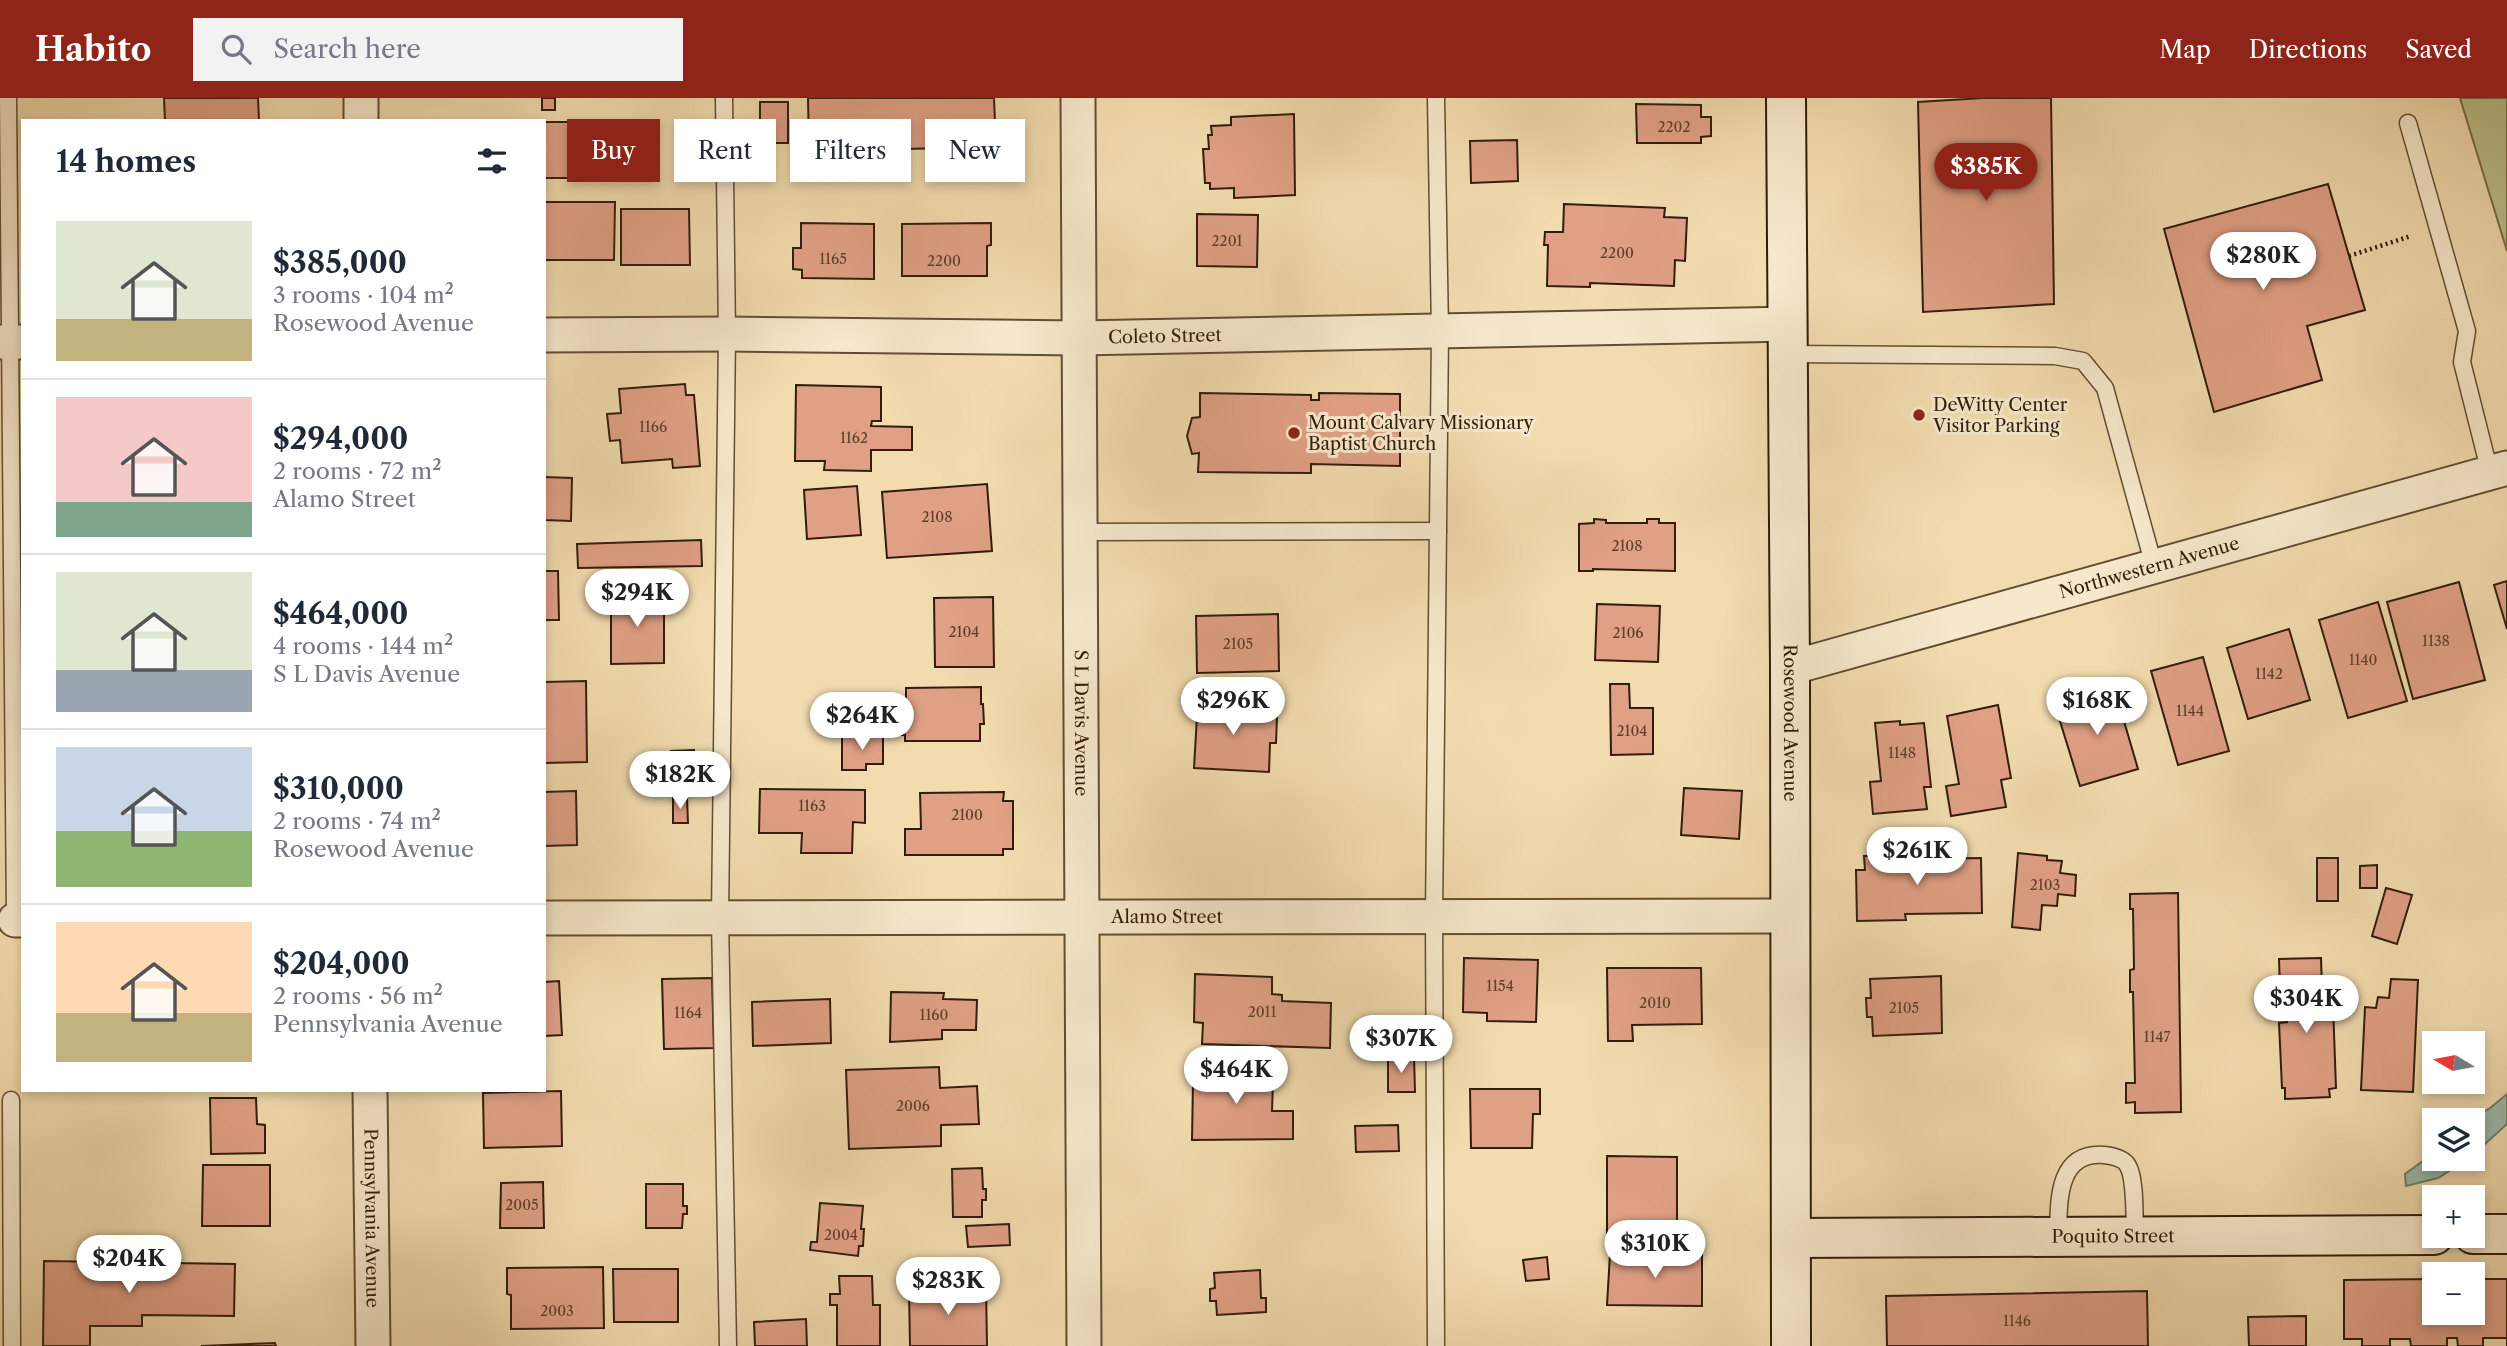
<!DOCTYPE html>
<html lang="en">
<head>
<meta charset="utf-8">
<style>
	:root { --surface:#fff; --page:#f2f2f3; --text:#1f2937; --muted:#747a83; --line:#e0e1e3; --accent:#8f2418 }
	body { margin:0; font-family:"Libre Caslon Text",serif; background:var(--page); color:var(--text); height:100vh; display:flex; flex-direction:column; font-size:26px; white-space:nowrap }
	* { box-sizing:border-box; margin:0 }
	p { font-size:23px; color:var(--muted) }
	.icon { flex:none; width:38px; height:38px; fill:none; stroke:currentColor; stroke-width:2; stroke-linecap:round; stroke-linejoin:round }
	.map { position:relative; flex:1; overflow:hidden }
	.drawer { position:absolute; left:21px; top:21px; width:525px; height:973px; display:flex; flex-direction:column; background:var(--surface); border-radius:0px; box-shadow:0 4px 10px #0003 }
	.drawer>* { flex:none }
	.guide { position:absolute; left:567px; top:21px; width:665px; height:63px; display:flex; gap:14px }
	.needle { width:46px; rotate:280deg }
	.controls { position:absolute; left:2422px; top:933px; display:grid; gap:14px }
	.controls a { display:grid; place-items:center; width:63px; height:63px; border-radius:0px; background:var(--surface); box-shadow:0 4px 10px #0003; font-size:35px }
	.price { position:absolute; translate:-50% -60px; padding:0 16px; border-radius:24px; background:#fff; color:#222; font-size:23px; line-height:46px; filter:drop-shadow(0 2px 4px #0008) }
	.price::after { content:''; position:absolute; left:50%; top:42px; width:21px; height:16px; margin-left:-10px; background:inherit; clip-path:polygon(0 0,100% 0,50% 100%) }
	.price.on { background:var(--accent); color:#fff }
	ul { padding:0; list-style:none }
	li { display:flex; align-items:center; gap:21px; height:175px; padding:0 35px }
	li+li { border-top:2px solid var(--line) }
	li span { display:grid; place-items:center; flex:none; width:196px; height:140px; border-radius:0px; color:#555 }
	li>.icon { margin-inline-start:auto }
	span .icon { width:84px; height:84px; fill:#fffc; stroke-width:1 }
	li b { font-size:30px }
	h2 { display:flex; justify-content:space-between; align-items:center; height:84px; padding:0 35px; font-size:30px }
	.chip { padding:0 24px; border-radius:0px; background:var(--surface); box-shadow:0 4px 10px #0003; font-size:24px; line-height:63px }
	.chip.on { background:var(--accent); color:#fff }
	header { display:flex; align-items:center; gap:42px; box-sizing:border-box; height:98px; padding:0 35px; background:var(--accent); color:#fff }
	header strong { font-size:33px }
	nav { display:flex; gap:38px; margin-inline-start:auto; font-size:24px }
	.search { width:490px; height:63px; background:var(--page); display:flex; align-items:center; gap:18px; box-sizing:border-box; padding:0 24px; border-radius:0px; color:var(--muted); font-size:26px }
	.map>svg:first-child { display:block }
	.green { fill:#bcc08a; stroke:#776e4a; stroke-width:2 }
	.water { fill:#9bbbad; stroke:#717c6c; stroke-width:2 }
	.building { fill:#e0a086; stroke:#321d0a; stroke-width:2 }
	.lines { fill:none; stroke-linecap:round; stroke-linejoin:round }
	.lane-casing { stroke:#624d33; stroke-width:19 }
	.street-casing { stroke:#624d33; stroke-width:37 }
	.secondary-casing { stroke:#321d0a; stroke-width:42 }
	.path { stroke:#321d0a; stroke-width:4.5; stroke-dasharray:2 3.5; stroke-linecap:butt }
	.lane { stroke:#f7e8cb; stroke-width:16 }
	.street { stroke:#f7e8cb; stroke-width:33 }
	.secondary { stroke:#f7e8cb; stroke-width:38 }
	.poi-dot { fill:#8f2418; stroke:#f7e8cb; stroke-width:2.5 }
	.labels { text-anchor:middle; stroke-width:6; stroke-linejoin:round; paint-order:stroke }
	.number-label { font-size:14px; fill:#5e3e29 }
	.street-label { font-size:18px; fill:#321d0a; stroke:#f7e8cb }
	.poi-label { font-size:18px; fill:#321d0a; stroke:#f7e8cb; text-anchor:start }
</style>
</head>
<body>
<header>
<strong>Habito</strong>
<div class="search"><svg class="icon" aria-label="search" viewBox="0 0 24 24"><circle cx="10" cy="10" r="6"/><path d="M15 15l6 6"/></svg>Search here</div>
<nav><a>Map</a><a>Directions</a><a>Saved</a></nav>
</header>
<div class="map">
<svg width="2507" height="1248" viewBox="0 0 2507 1248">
	<rect width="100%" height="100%" fill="#f2dcaf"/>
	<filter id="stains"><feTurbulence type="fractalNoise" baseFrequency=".00286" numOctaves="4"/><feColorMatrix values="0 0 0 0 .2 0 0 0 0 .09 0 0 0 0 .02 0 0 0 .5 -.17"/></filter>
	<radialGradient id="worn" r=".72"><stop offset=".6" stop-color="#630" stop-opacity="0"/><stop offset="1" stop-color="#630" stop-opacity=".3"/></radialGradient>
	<polygon class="green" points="2460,0 2507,0 2507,153"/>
	<g class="water">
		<polygon points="2507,996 2507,1026 2473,1057 2473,1022 2465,1022 2489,1011"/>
		<polygon points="2434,1055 2434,1060 2468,1061 2438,1080 2406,1088 2405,1076"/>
	</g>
	<g class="building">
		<polygon points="164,0 258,0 259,23 165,23"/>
		<rect x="542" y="0" width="13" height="12"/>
		<polygon points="808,0 994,0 996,49 809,53"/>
		<polygon points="1983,0 2051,0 2054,206 1923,214 1918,4"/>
		<rect x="760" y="4" width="28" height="41"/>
		<polygon points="1636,6 1701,7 1701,19 1711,19 1711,38 1701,39 1701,45 1637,45"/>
		<polygon points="1294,16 1295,97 1234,100 1234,90 1210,91 1210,85 1205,85 1203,51 1209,51 1208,37 1212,37 1211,28 1231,27 1231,19"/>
		<rect x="544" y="24" width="71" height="56"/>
		<polygon points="1517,42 1518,83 1471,85 1470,43"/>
		<polygon points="2328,86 2365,212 2307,228 2322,282 2214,314 2164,131"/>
		<polygon points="544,104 615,104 614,162 544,162"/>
		<polygon points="1564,106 1665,110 1664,119 1687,120 1685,163 1675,162 1674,188 1590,185 1590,189 1547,188 1548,147 1544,147 1545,134 1563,134"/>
		<polygon points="621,111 689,111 690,167 621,167"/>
		<polygon points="1197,116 1258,117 1257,169 1197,168"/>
		<polygon points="801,125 874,126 874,181 802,180 802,172 793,171 793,150 801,150"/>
		<polygon points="991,125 991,147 987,148 987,178 902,178 902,126"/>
		<polygon points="685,286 686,297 694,297 700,368 673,370 672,361 622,365 620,342 610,343 607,316 621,315 619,291"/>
		<polygon points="796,287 881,289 881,323 872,323 871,328 912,329 912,352 871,352 871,373 824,372 825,363 795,363"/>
		<polygon points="1200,295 1311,297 1311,302 1319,302 1319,295 1400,296 1400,368 1311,366 1311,375 1198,374 1199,355 1192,356 1187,338 1192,320 1200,319"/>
		<polygon points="544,379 572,380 571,423 544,422"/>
		<polygon points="987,386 992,453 887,460 882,394"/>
		<polygon points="857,388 861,437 807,441 804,392"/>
		<polygon points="1594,421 1606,422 1606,425 1647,425 1647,421 1659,421 1659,425 1675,425 1675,473 1593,471 1593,473 1579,473 1579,426 1594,425"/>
		<polygon points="701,442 702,468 578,470 577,446"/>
		<polygon points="544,473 558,473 559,522 544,522"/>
		<polygon points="2507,483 2507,531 2494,487"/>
		<polygon points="2459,484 2485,582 2413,601 2387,504"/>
		<polygon points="611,496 664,496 664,565 611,566"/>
		<polygon points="993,499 994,569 935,569 934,500"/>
		<polygon points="2378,504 2407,603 2348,620 2319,522"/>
		<polygon points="1597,506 1660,508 1658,564 1595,562"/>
		<polygon points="1278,516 1279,573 1197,575 1196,518"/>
		<polygon points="2289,531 2310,602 2248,621 2227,550"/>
		<polygon points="2203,559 2229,653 2178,667 2151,573"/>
		<polygon points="586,583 587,664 544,665 544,584"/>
		<polygon points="1610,586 1629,586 1630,610 1653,610 1653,656 1611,657"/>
		<polygon points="981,589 981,606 983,606 984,626 980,626 980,643 905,643 905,637 883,637 884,608 906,608 906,590"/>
		<polygon points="2114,589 2138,671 2080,688 2055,607"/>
		<polygon points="1198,601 1242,603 1242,617 1277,618 1276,645 1270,645 1269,674 1194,670"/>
		<polygon points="1998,607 2011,680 2001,682 2006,709 1951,718 1946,688 1959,686 1947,618"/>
		<polygon points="1900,623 1900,627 1924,625 1931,689 1924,689 1927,711 1873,716 1870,684 1881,683 1875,625"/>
		<polygon points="883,638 883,666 866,666 866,672 842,672 842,639"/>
		<polygon points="694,652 694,668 671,669 671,653"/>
		<polygon points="1684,690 1742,693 1739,741 1681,737"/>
		<polygon points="760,691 865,692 865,725 853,724 852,755 801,755 802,735 759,735"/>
		<polygon points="576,693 577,747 544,748 544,694"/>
		<polygon points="1004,694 1003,703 1013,703 1013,751 1003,751 1003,757 905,757 905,731 921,731 920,695"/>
		<polygon points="673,700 687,700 688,725 673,725"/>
		<polygon points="2018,755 2047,758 2047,762 2062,763 2060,775 2076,777 2075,798 2058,796 2057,808 2042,807 2040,832 2012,829"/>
		<polygon points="1905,757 1905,761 1981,760 1982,815 1905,816 1906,822 1857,823 1856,772 1865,772 1864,758"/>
		<rect x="2317" y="760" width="21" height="43"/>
		<polygon points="2377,767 2377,790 2360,790 2360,768"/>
		<polygon points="2386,790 2412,797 2397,846 2372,838"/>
		<polygon points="2178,795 2181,1014 2135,1015 2135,1004 2126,1005 2126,985 2135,985 2133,894 2130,894 2130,872 2134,871 2133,811 2130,811 2130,796"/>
		<polygon points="1464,860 1538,862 1536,924 1487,923 1487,915 1463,914"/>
		<polygon points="2321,860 2322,891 2310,891 2310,908 2333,907 2336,990 2329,991 2330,999 2285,1001 2285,990 2282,990 2279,925 2287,924 2286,908 2303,908 2303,891 2280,891 2279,861"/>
		<polygon points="1607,870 1701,870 1702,926 1632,927 1633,943 1608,943"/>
		<polygon points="1195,876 1272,879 1272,896 1282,897 1282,903 1331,905 1330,950 1202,946 1203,925 1194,924"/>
		<polygon points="1941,878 1942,935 1873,938 1872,919 1867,919 1866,900 1871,900 1870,881"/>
		<polygon points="712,880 714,950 664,951 662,881"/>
		<polygon points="2391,881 2418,882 2413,994 2361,992 2365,909 2376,910 2378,899 2389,900"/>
		<polygon points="559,883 562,937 544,938 544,884"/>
		<polygon points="891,894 944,895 943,901 977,902 976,932 942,932 942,941 890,944"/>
		<polygon points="830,901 831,945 753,948 752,904"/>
		<polygon points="1414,959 1415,994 1388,994 1388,960"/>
		<polygon points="1202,965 1254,965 1254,984 1273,984 1272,1013 1293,1013 1293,1041 1192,1042 1193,983 1202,983"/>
		<polygon points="939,969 940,990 977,988 979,1026 941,1027 941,1048 849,1051 846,972"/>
		<polygon points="1470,991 1540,991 1540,1016 1533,1016 1532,1050 1471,1050"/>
		<polygon points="561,993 562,1048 484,1050 483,995"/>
		<polygon points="210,1000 256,1000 257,1026 265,1027 265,1055 211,1056"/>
		<polygon points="1398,1027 1399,1053 1356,1054 1355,1028"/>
		<polygon points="1607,1058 1677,1059 1677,1144 1607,1144"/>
		<polygon points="203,1067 270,1067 270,1128 202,1128"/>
		<polygon points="982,1070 983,1091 986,1091 986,1102 982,1102 982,1119 953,1119 952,1071"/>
		<polygon points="543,1084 544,1130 500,1130 501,1085"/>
		<polygon points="646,1086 683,1086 683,1108 687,1108 687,1116 683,1116 682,1130 646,1130"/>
		<polygon points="820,1105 863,1108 861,1131 864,1131 863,1148 859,1148 858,1158 810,1152 811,1144 817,1144"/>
		<polygon points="1009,1126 1010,1147 968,1149 966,1128"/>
		<polygon points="1610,1156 1702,1157 1702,1208 1607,1207"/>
		<polygon points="1547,1159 1549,1181 1526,1183 1523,1162"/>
		<polygon points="44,1163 235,1166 234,1218 142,1217 142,1228 90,1228 90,1248 43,1248"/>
		<polygon points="910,1166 934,1166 934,1182 909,1182"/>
		<polygon points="603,1169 604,1230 511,1231 511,1197 507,1196 507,1170"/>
		<polygon points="613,1171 678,1171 678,1224 614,1224"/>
		<polygon points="1260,1172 1261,1200 1266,1200 1266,1214 1217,1217 1216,1203 1210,1203 1210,1191 1215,1190 1214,1175"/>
		<polygon points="839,1178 872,1178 873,1207 880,1207 880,1248 837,1248 837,1207 830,1207 830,1196 840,1196"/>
		<polygon points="2434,1181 2434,1214 2473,1214 2473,1181 2507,1181 2507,1248 2507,1240 2483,1240 2483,1248 2458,1248 2457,1240 2447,1240 2447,1248 2411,1248 2410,1241 2390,1241 2390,1248 2362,1248 2362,1241 2344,1241 2344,1182"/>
		<polygon points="986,1190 987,1248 910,1248 909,1191"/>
		<polygon points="2147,1193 2148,1248 1887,1248 1886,1198"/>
		<polygon points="2306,1218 2306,1248 2249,1248 2248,1219"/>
		<polygon points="806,1221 807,1248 755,1248 754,1224"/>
		<polygon points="275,1245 276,1248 201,1248"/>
	</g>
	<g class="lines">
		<defs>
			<g id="lane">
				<polyline points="8,0 15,822"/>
				<polyline points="724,0 727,236 720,820 728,1248"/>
				<polyline points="1436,0 1440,234 1434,819 1436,1248"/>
				<polyline points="2408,25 2467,233 2462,264 2490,375"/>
				<polyline points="1788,256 2055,258 2083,263 2105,290 2154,468"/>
				<polyline points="1080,434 1438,433"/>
				<polyline points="11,1002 12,1248"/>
				<path d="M 2058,1139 C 2059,1104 2056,1054 2104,1057 C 2113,1058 2124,1060 2128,1068 C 2136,1082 2134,1121 2135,1138"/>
			</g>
			<g id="street">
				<polyline points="361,0 361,23"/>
				<path id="s1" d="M 1078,0 L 1084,1248"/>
				<path id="s2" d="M 544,237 L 727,236 L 1079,240 L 1787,226"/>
				<polyline points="0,244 23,244"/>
				<path id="s3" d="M 1790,570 L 2507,370"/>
				<path id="s4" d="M 544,820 L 1789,818"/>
				<polyline points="15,822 23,822"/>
				<path id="s5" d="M 370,992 L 373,1248"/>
			</g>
			<g id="secondary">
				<path id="s6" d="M 1786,0 L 1790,570 L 1791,1248"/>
				<polyline points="2473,1136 2507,1136"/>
				<path id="s7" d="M 1791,1140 L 2434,1137"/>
			</g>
		</defs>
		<use href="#lane" class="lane-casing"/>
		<use href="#street" class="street-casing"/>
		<use href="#secondary" class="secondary-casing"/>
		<polyline class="path" points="2349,158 2411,138"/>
		<use href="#lane" class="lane"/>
		<use href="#street" class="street"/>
		<use href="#secondary" class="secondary"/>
	</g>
	<g class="poi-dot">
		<circle cx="1919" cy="317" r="7"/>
		<circle cx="1294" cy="335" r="7"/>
	</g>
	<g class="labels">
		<g class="number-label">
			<text x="1674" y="34">2202</text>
			<text x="1227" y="148">2201</text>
			<text x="1617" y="160">2200</text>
			<text x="833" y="166">1165</text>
			<text x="944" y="168">2200</text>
			<text x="653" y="334">1166</text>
			<text x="854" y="345">1162</text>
			<text x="937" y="424">2108</text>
			<text x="1627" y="453">2108</text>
			<text x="964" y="539">2104</text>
			<text x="1628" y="540">2106</text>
			<text x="2436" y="548">1138</text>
			<text x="1238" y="551">2105</text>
			<text x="2363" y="567">1140</text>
			<text x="2269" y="581">1142</text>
			<text x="2190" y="618">1144</text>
			<text x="1632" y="638">2104</text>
			<text x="1902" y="660">1148</text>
			<text x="812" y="713">1163</text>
			<text x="967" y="722">2100</text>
			<text x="2045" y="792">2103</text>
			<text x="1500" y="893">1154</text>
			<text x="1655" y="910">2010</text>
			<text x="1904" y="915">2105</text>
			<text x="1262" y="919">2011</text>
			<text x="688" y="920">1164</text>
			<text x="934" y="922">1160</text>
			<text x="2157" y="944">1147</text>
			<text x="913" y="1013">2006</text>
			<text x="522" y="1112">2005</text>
			<text x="841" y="1142">2004</text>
			<text x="557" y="1218">2003</text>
			<text x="2017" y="1228">1146</text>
		</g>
		<g class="street-label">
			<text dy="6" stroke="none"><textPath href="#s2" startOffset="621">Coleto Street</textPath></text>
			<text dy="6" stroke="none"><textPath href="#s3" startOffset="373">Northwestern Avenue</textPath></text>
			<text dy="6" stroke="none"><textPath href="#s1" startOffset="625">S L Davis Avenue</textPath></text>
			<text dy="6" stroke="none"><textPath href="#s6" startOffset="625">Rosewood Avenue</textPath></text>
			<text dy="6" stroke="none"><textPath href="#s4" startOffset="623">Alamo Street</textPath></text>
			<text dy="6" stroke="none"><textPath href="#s5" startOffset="128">Pennsylvania Avenue</textPath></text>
			<text dy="6" stroke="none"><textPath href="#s7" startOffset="322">Poquito Street</textPath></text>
		</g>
		<g class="poi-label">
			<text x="1933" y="313">DeWitty Center<tspan x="1933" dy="21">Visitor Parking</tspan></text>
			<text x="1308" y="331">Mount Calvary Missionary<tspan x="1308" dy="21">Baptist Church</tspan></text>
		</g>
	</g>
	<rect width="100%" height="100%" filter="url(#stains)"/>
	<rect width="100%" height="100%" fill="url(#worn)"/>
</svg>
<div class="controls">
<a><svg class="needle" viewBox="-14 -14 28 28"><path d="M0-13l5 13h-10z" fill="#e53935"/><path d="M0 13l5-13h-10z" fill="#747a83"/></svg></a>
<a><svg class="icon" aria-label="layers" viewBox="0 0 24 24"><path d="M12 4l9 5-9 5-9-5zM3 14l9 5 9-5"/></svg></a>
<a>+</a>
<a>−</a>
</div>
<b class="price on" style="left:1986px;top:105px">$385K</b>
<b class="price" style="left:2263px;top:194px">$280K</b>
<b class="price" style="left:637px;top:531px">$294K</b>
<b class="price" style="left:1233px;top:639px">$296K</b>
<b class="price" style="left:2097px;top:639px">$168K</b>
<b class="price" style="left:862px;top:654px">$264K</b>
<b class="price" style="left:680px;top:713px">$182K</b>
<b class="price" style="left:1917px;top:789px">$261K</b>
<b class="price" style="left:2306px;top:937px">$304K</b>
<b class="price" style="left:1401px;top:977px">$307K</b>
<b class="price" style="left:1236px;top:1008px">$464K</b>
<b class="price" style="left:1655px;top:1182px">$310K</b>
<b class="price" style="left:129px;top:1197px">$204K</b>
<b class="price" style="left:948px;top:1219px">$283K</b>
<div class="guide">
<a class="chip on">Buy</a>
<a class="chip">Rent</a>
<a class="chip">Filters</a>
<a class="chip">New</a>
</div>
<section class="drawer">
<h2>14 homes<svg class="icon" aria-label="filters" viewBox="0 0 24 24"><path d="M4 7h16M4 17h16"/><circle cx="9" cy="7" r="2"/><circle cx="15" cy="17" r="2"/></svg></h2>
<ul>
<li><span style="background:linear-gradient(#dfe7d0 70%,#c2b280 0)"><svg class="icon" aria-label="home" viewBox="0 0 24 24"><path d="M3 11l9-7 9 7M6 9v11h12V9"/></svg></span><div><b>$385,000</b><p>3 rooms · 104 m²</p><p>Rosewood Avenue</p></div></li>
<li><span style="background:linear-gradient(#f6c9c9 75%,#7fa58c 0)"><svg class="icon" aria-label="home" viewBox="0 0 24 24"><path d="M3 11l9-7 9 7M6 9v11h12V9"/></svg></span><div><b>$294,000</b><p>2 rooms · 72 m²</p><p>Alamo Street</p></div></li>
<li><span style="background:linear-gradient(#dfe7d0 70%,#9aa5b1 0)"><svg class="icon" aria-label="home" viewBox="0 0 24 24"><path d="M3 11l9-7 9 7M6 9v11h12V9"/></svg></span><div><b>$464,000</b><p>4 rooms · 144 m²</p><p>S L Davis Avenue</p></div></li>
<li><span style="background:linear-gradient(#c9d6e8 60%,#8fb573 0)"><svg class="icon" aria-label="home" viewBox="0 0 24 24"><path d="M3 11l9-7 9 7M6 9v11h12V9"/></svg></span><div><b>$310,000</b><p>2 rooms · 74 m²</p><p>Rosewood Avenue</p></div></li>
<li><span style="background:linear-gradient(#ffd9b3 65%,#c2b280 0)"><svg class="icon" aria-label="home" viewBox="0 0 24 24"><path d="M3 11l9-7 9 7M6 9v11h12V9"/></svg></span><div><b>$204,000</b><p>2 rooms · 56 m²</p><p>Pennsylvania Avenue</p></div></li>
</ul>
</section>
</div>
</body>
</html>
